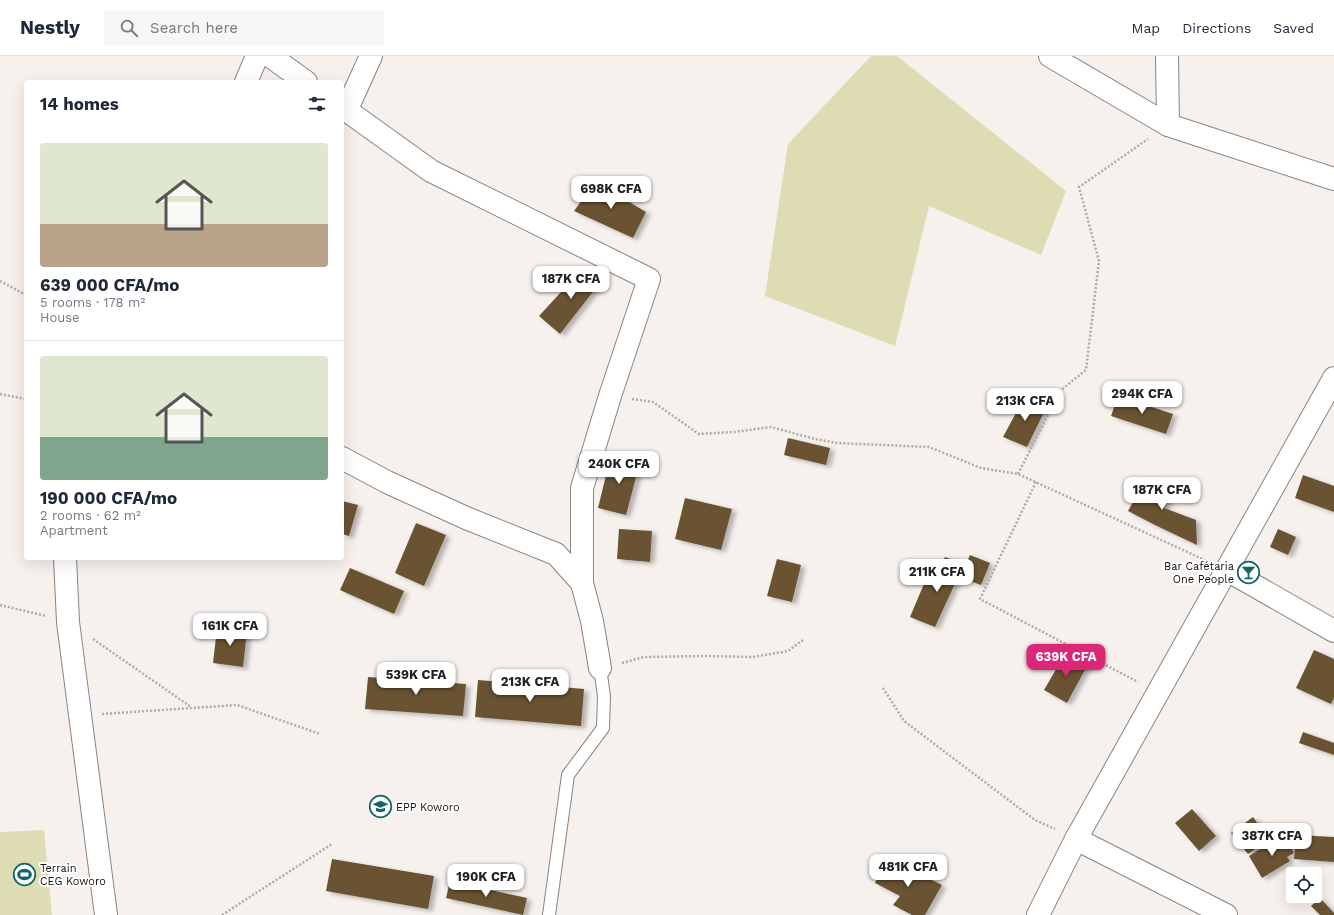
<!DOCTYPE html>
<html lang="en">
<head>
<meta charset="utf-8">
<style>
	:root { --surface:#fff; --page:#f6f6f7; --text:#1f2937; --muted:#747a83; --line:#e0e1e3; --accent:#db2777 }
	body { margin:0; font-family:"Work Sans",sans-serif; background:var(--page); color:var(--text); height:100vh; display:flex; flex-direction:column; font-size:15px; white-space:nowrap }
	* { box-sizing:border-box; margin:0 }
	p { font-size:13px; color:var(--muted) }
	.icon { flex:none; width:22px; height:22px; fill:none; stroke:currentColor; stroke-width:2; stroke-linecap:round; stroke-linejoin:round }
	.map { position:relative; flex:1; overflow:hidden }
	.panel { position:absolute; left:24px; top:24px; width:320px; height:480px; display:flex; flex-direction:column; background:var(--surface); border-radius:4px; box-shadow:0 4px 16px #0002 }
	.panel>* { flex:none }
	.fabs { position:absolute; left:1286px; top:811px; display:grid; gap:8px }
	.fabs a { display:grid; place-items:center; width:36px; height:36px; border-radius:4px; background:var(--surface); box-shadow:0 4px 16px #0002; font-size:20px }
	.price { position:absolute; translate:-50% -34px; padding:0 9px; border-radius:8px; background:#fff; color:#222; font-size:13px; line-height:26px; filter:drop-shadow(0 1px 2px #0008) }
	.price::after { content:''; position:absolute; left:50%; top:24px; width:12px; height:9px; margin-left:-6px; background:inherit; clip-path:polygon(0 0,100% 0,50% 100%) }
	.price.on { background:var(--accent); color:#fff }
	ul { padding:0; list-style:none }
	li { display:grid; align-content:center; gap:8px; height:212px; padding:0 16px }
	li+li { border-top:1px solid var(--line) }
	li span { display:grid; place-items:center; height:124px; border-radius:4px; color:#555 }
	li>.icon { margin-inline-start:auto }
	span .icon { width:72px; height:72px; fill:#fffc; stroke-width:1 }
	li b { font-size:17px }
	h2 { display:flex; justify-content:space-between; align-items:center; height:48px; padding:0 16px; font-size:17px }
	header { display:flex; align-items:center; gap:24px; box-sizing:border-box; height:56px; padding:0 20px; background:var(--surface); border-bottom:1px solid var(--line) }
	header strong { font-size:19px }
	nav { display:flex; gap:22px; margin-inline-start:auto; font-size:14px }
	.search { width:280px; height:36px; background:var(--page); display:flex; align-items:center; gap:10px; box-sizing:border-box; padding:0 14px; border-radius:4px; color:var(--muted); font-size:15px }
	.map>svg:first-child { display:block }
	.green { fill:#dddcb2 }
	.building { fill:#6b5330; filter:url(#shadow) }
	.lines { fill:none; stroke-linecap:round; stroke-linejoin:round }
	.lane-casing { stroke:#898381; stroke-width:14 }
	.street-casing { stroke:#898381; stroke-width:24 }
	.path { stroke:#afaaa8; stroke-width:2.5; stroke-dasharray:2 2; stroke-linecap:butt }
	.lane { stroke:#fff; stroke-width:12 }
	.street { stroke:#fff; stroke-width:22 }
	.labels { text-anchor:middle; stroke-width:4; stroke-linejoin:round; paint-order:stroke }
	.poi-label { font-size:11px; fill:#131110; stroke:#fff; text-anchor:start }
</style>
</head>
<body>
<header>
<strong>Nestly</strong>
<div class="search"><svg class="icon" aria-label="search" viewBox="0 0 24 24"><circle cx="10" cy="10" r="6"/><path d="M15 15l6 6"/></svg>Search here</div>
<nav><a>Map</a><a>Directions</a><a>Saved</a></nav>
</header>
<div class="map">
<svg width="1334" height="859" viewBox="0 0 1334 859">
	<defs>
		<filter id="shadow"><feDropShadow dx="4.5" dy="2.5" stdDeviation="2" flood-color="#0004"/></filter>
	</defs>
	<rect width="100%" height="100%" fill="#f7f1ee"/>
	<g class="green">
		<polygon points="871,0 897,0 1066,135 1041,199 929,150 895,290 765,240 788,88"/>
		<polygon points="44,774 52,859 0,859 0,776"/>
	</g>
	<g class="building">
		<polygon points="595,126 646,156 633,182 574,155"/>
		<polygon points="584,211 603,223 560,278 539,260"/>
		<polygon points="1025,340 1047,350 1027,391 1003,381"/>
		<polygon points="1118,340 1173,358 1166,378 1111,360"/>
		<polygon points="788,382 830,392 826,409 784,399"/>
		<polygon points="611,399 640,406 626,459 598,452"/>
		<polygon points="1303,419 1334,430 1334,456 1295,442"/>
		<polygon points="1147,421 1174,435 1164,452 1196,464 1197,489 1155,469 1128,455"/>
		<polygon points="685,442 732,453 721,494 675,483"/>
		<polygon points="342,445 358,449 349,480 342,478"/>
		<polygon points="416,467 446,479 424,530 395,517"/>
		<polygon points="619,473 652,475 650,506 617,503"/>
		<polygon points="1278,473 1296,481 1288,499 1270,491"/>
		<polygon points="970,499 990,507 981,529 960,521"/>
		<polygon points="945,501 964,508 935,571 910,561 929,516 947,524 937,519"/>
		<polygon points="777,503 801,509 792,546 767,540"/>
		<polygon points="350,512 404,535 394,558 340,534"/>
		<polygon points="217,572 247,575 243,611 213,607"/>
		<polygon points="1314,594 1334,603 1334,642 1331,648 1296,632"/>
		<polygon points="1065,598 1087,610 1067,647 1044,634"/>
		<polygon points="368,621 466,628 463,660 365,653"/>
		<polygon points="478,624 584,633 581,670 475,661"/>
		<polygon points="1303,676 1334,687 1334,699 1299,687"/>
		<polygon points="1192,753 1216,780 1199,795 1175,767"/>
		<polygon points="1253,761 1269,783 1248,798 1231,777"/>
		<polygon points="1296,779 1334,781 1334,806 1294,803"/>
		<polygon points="1278,782 1282,788 1287,785 1294,797 1287,801 1290,805 1262,822 1249,800"/>
		<polygon points="886,802 942,829 925,859 912,859 893,849 900,840 875,827"/>
		<polygon points="332,803 434,820 428,853 326,835"/>
		<polygon points="450,825 527,842 523,859 446,842"/>
		<polygon points="1320,842 1334,857 1334,859 1320,859 1311,850"/>
	</g>
	<g class="lines">
		<defs>
			<polyline id="lane" points="549,859 568,719 603,672 604,640 600,612"/>
			<g id="street">
				<polyline points="270,0 306,26"/>
				<polyline points="1050,0 1168,69 1334,123"/>
				<polyline points="1167,0 1168,69"/>
				<polyline points="246,26 257,0"/>
				<polyline points="342,51 431,115 649,223 610,340 582,432 582,527 592,565 600,612"/>
				<polyline points="346,55 371,0"/>
				<polyline points="342,402 387,426 466,462 556,498 582,527"/>
				<polyline points="65,502 68,566 106,859"/>
				<polyline points="1227,514 1334,575"/>
				<polyline points="1076,783 1226,859"/>
				<polyline points="1038,859 1076,783 1334,322"/>
			</g>
		</defs>
		<use href="#lane" class="lane-casing"/>
		<use href="#street" class="street-casing"/>
		<g class="path">
			<polyline points="0,225 26,239"/>
			<polyline points="0,338 26,343"/>
			<polyline points="632,343 653,346 699,378 734,376 771,371 815,383 837,387 929,391 981,412 1018,418 1207,505"/>
			<polyline points="1018,418 1060,335 1086,314 1099,205 1079,131 1148,83"/>
			<polyline points="1036,426 980,543 1138,626"/>
			<polyline points="0,549 46,560"/>
			<polyline points="93,583 191,651"/>
			<polyline points="622,607 644,601 706,600 753,601 788,595 803,584"/>
			<polyline points="883,632 904,665 1035,764 1055,773"/>
			<polyline points="102,658 237,649 320,678"/>
			<polyline points="222,859 332,788"/>
		</g>
		<use href="#lane" class="lane"/>
		<use href="#street" class="street"/>
	</g>
	<defs>
		<symbol id="bar-ring" viewBox="-11 -11 22 22"><circle r="9.5" fill="#fff" stroke="#156468" stroke-width="1.5"/><path d="M-6-5H6L.8 .8V4.5H3.5V6h-7V4.5H-.8V.8Z" fill="#156468"/></symbol>
		<symbol id="school-ring" viewBox="-11 -11 22 22"><circle r="9.5" fill="#fff" stroke="#156468" stroke-width="1.5"/><path d="M0-5L7-2L0 1L-7-2ZM-4 1L0 2.5L4 1V4Q0 6-4 4Z" fill="#156468"/></symbol>
		<symbol id="stadium-ring" viewBox="-11 -11 22 22"><circle r="9.5" fill="#fff" stroke="#156468" stroke-width="1.5"/><path d="M0-5a6.5 5 0 1 0 0 10a6.5 5 0 1 0 0-10ZM-3.5-1.8h7v3.6h-7Z" fill="#156468"/></symbol>
	</defs>
	<g fill-rule="evenodd">
		<use href="#bar-ring" x="1236" y="504" width="25" height="25"/>
		<use href="#school-ring" x="368" y="738" width="25" height="25"/>
		<use href="#stadium-ring" x="12" y="806" width="25" height="25"/>
	</g>
	<g class="labels">
		<g class="poi-label">
			<text x="1234" y="514" text-anchor="end">Bar Cafétaria<tspan x="1234" dy="13">One People</tspan></text>
			<text x="396" y="755">EPP Koworo</text>
			<text x="40" y="816">Terrain<tspan x="40" dy="13">CEG Koworo</tspan></text>
		</g>
	</g>
</svg>
<div class="fabs">
<a><svg class="icon" aria-label="locate" viewBox="0 0 24 24"><circle cx="12" cy="12" r="6"/><path d="M12 2v4M12 18v4M2 12h4M18 12h4"/></svg></a>
</div>
<b class="price" style="left:611px;top:154px">698K CFA</b>
<b class="price" style="left:571px;top:244px">187K CFA</b>
<b class="price" style="left:1142px;top:359px">294K CFA</b>
<b class="price" style="left:1025px;top:366px">213K CFA</b>
<b class="price" style="left:619px;top:429px">240K CFA</b>
<b class="price" style="left:1162px;top:455px">187K CFA</b>
<b class="price" style="left:937px;top:537px">211K CFA</b>
<b class="price" style="left:230px;top:591px">161K CFA</b>
<b class="price on" style="left:1066px;top:622px">639K CFA</b>
<b class="price" style="left:416px;top:640px">539K CFA</b>
<b class="price" style="left:530px;top:647px">213K CFA</b>
<b class="price" style="left:1272px;top:801px">387K CFA</b>
<b class="price" style="left:908px;top:832px">481K CFA</b>
<b class="price" style="left:486px;top:842px">190K CFA</b>
<section class="panel">
<h2>14 homes<svg class="icon" aria-label="filters" viewBox="0 0 24 24"><path d="M4 7h16M4 17h16"/><circle cx="9" cy="7" r="2"/><circle cx="15" cy="17" r="2"/></svg></h2>
<ul>
<li><span style="background:linear-gradient(#dfe7d0 65%,#b9a48a 0)"><svg class="icon" aria-label="home" viewBox="0 0 24 24"><path d="M3 11l9-7 9 7M6 9v11h12V9"/></svg></span><div><b>639 000 CFA/mo</b><p>5 rooms · 178 m²</p><p>House</p></div></li>
<li><span style="background:linear-gradient(#dfe7d0 65%,#7fa58c 0)"><svg class="icon" aria-label="home" viewBox="0 0 24 24"><path d="M3 11l9-7 9 7M6 9v11h12V9"/></svg></span><div><b>190 000 CFA/mo</b><p>2 rooms · 62 m²</p><p>Apartment</p></div></li>
</ul>
</section>
</div>
</body>
</html>
